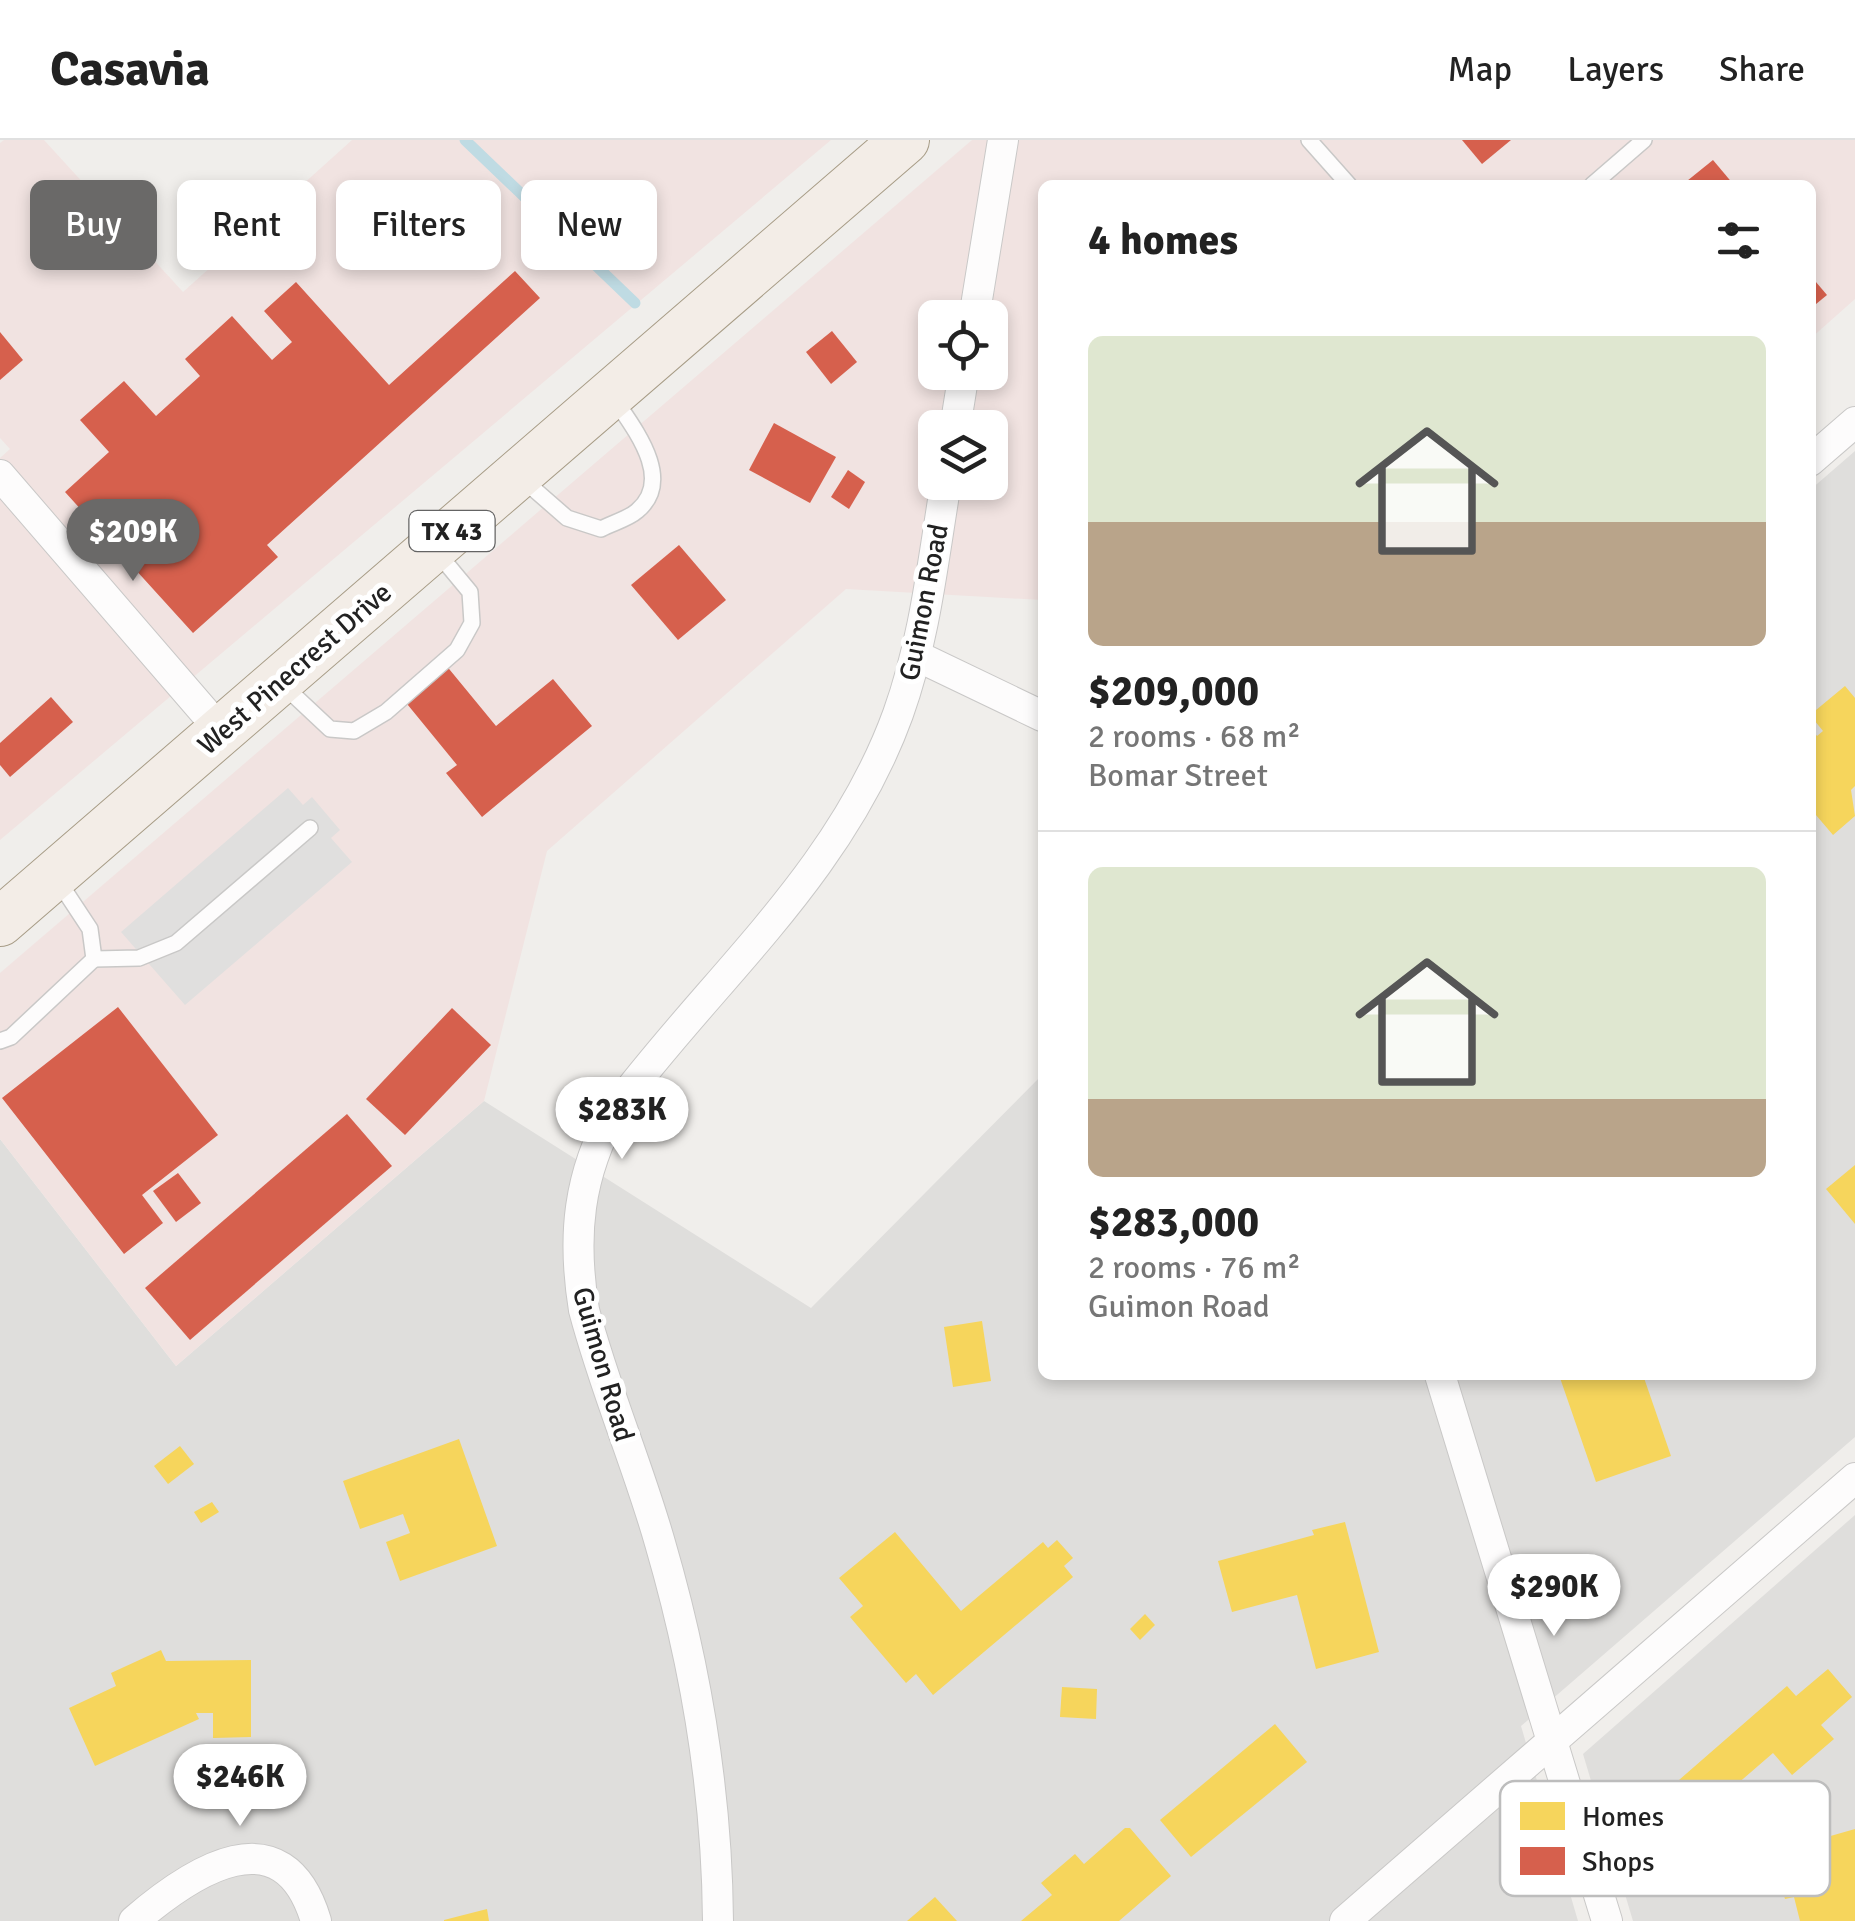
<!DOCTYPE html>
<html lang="en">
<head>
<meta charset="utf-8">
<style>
	:root { --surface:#fff; --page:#f6f6f6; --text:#222; --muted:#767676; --line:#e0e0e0; --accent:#6a6968 }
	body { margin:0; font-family:Signika,sans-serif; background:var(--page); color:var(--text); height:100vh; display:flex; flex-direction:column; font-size:38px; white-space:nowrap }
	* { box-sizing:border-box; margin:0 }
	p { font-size:32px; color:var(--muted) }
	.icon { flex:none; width:55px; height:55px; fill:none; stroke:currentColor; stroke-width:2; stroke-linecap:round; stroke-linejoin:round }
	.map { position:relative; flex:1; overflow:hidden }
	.drawer { position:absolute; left:1038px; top:40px; width:778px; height:1200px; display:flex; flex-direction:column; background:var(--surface); border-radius:15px; box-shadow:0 5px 15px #0003 }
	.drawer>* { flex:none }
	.banner { position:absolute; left:30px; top:40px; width:858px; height:90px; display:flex; gap:20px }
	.fabs { position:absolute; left:918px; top:160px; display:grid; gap:20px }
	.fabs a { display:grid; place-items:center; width:90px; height:90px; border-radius:15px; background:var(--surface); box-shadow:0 5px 15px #0003; font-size:50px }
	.price { position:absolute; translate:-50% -85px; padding:0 22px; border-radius:35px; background:#fff; color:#222; font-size:32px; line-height:65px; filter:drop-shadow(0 2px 5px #0008) }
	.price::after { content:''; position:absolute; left:50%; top:60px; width:30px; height:22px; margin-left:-15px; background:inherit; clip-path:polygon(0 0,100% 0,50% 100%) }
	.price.on { background:var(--accent); color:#fff }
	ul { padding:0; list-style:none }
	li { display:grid; align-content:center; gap:20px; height:530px; padding:0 50px }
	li+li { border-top:2px solid var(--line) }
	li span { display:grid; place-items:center; height:310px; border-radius:15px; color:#555 }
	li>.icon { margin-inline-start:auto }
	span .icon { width:180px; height:180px; fill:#fffc; stroke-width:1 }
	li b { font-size:42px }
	h2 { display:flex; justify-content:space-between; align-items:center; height:120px; padding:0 50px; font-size:42px }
	.pill { padding:0 35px; border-radius:15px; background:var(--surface); box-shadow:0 5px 15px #0003; font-size:35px; line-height:90px }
	.pill.on { background:var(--accent); color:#fff }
	header { display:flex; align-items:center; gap:60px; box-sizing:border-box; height:140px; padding:0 50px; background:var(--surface); border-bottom:2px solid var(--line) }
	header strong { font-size:48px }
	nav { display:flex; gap:55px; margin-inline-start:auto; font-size:35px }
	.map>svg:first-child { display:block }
	.residential { fill:#dfdedc }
	.commercial { fill:#f1e3e1; fill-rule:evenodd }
	.parking { fill:#e0dfde }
	.homes { fill:#f6d55c }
	.shops { fill:#d6604d }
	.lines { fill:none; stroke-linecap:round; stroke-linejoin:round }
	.stream { stroke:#bfdbe3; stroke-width:11 }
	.lane-casing { stroke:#c9c8c7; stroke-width:18 }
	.street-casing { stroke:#c9c8c7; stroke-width:32 }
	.primary-casing { stroke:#a79c86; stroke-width:50 }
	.lane { stroke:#fdfcfc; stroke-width:15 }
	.street { stroke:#fdfcfc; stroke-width:30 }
	.primary { stroke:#f3ede7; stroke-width:48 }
	.labels { text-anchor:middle; stroke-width:10; stroke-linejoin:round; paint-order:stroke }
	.shield { fill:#fff; stroke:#646464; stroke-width:2.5 }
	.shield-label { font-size:25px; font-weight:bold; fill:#222 }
	.street-label { font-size:28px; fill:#222; stroke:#fff }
	.key { fill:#fff; stroke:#bdbdbd; stroke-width:2.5 }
	.key-label { font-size:28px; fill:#222 }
</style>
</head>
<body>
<header>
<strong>Casavia</strong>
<nav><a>Map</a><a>Layers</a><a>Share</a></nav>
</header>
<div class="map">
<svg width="1855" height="1781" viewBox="0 0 1855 1781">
	<rect width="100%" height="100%" fill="#f0eeeb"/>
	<g class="residential">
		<polygon points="1855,311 1855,1297 1521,1586 1578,1781 0,1781 0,999 176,1226 484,961 811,1168 1042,935 1042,1235 1810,1235 1810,350"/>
		<polygon points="1855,1375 1855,1781 1633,1781 1583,1614"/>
	</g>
	<g class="commercial">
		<polygon points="4,0 44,0 183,152 352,0 831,0 0,700 0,318 10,309 0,298 0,3"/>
		<path d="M 972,0 L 1855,0 L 1855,159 L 1810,199 L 1810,45 L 1042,45 L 1042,460 L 846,449 L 547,711 L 484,961 L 176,1226 L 0,999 L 0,833 ZM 935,178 L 990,178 L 990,232 L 935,232 ZM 935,288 L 990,288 L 990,342 L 935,342 Z"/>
	</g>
	<polygon class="parking" points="288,648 303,665 312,657 340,690 331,698 352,722 185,865 121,792"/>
	<g class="homes">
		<polygon points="1845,546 1855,558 1855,646 1851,650 1855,676 1833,695 1810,668 1810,587 1817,596 1823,591 1810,575"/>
		<polygon points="1855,1025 1855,1084 1826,1049"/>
		<polygon points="982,1181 991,1241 953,1247 944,1187"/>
		<polygon points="1559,1235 1643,1235 1671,1316 1596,1342"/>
		<polygon points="459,1299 497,1406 400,1441 386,1402 410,1393 403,1374 360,1389 343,1341"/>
		<polygon points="180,1306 194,1324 168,1344 154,1326"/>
		<polygon points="212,1362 219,1372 201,1383 194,1372"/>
		<polygon points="1345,1382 1379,1512 1316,1529 1297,1455 1232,1472 1218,1421 1314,1395 1312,1390"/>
		<polygon points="895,1392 961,1471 1043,1402 1048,1408 1057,1400 1073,1418 1064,1426 1073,1437 933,1555 916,1534 906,1543 850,1477 863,1466 839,1438"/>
		<polygon points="1145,1474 1155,1485 1140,1500 1130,1489"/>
		<polygon points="161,1510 166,1521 251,1520 251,1597 213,1598 213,1573 196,1573 199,1579 95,1626 69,1568 116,1546 111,1533"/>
		<polygon points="1828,1529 1852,1557 1821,1585 1834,1599 1792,1635 1773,1613 1706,1671 1679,1640 1787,1546 1796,1556"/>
		<polygon points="1062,1547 1097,1549 1096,1579 1060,1577"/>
		<polygon points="1275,1584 1307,1622 1191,1717 1160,1680"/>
		<polygon points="1125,1688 1130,1688 1171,1736 1119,1781 1021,1781 1052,1755 1041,1743 1075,1714 1084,1724"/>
		<polygon points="1855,1689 1855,1781 1800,1781 1794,1757 1785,1759 1771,1713"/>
		<polygon points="935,1757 957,1781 907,1781"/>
		<polygon points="487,1769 489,1781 444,1781 444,1780"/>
	</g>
	<g class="shops">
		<polygon points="1462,0 1511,0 1482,24"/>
		<polygon points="1713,20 1734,45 1682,45"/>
		<polygon points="515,131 540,158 267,405 278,417 193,493 65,352 109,312 80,280 124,241 156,276 200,236 185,219 232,176 272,220 292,202 264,171 296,142 389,245"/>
		<polygon points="1810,135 1827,155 1810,169"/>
		<polygon points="832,191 857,222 831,244 806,212"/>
		<polygon points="0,192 23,220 0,240"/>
		<polygon points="774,283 836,317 810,363 749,330"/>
		<polygon points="848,330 865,342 849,369 831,357"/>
		<polygon points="679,405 726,460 678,500 631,445"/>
		<polygon points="445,524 496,586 553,539 592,586 482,677 446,633 457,625 403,559"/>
		<polygon points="51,557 73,582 10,637 0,625 0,603"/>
		<polygon points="118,867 218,995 142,1055 163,1083 124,1114 2,958"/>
		<polygon points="452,868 491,905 405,995 366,959"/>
		<polygon points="347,974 392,1026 190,1200 145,1148"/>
		<polygon points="178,1033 201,1063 176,1082 153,1051"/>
	</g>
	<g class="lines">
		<polyline class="stream" points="465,0 635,163"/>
		<defs>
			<g id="lane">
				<polyline points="1309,0 1349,45"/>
				<polyline points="1592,45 1644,0"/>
				<path d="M 520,337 L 567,378 L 601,389 C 612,383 628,379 637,371 C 676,339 632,286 613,257"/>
				<polyline points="282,544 330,589 354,591 386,572 457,510 472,483 470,452 436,411"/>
				<polyline points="94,819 139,818 176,803 310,688"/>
				<polyline points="0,901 11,897 94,819 90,789 57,739"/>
			</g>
			<g id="street">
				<polyline points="974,178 1003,0"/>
				<polyline points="955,288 964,232"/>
				<polyline points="1810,321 1855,282"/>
				<polyline points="0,335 221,591"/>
				<polyline points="917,516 1042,576"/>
				<polyline points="1440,1235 1607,1781"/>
				<path d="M 134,1781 C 191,1732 283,1670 316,1781"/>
				<path d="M 718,1781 C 717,1653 696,1526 660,1403 C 638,1325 605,1250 584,1170 C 572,1096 578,1035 615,969 C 713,838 840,734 898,574 C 925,499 933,420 946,342"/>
				<polyline points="1345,1781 1855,1338"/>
			</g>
			<polyline id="primary" points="0,782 905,0"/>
		</defs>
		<use href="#lane" class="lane-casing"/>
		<use href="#street" class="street-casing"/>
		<use href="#primary" class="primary-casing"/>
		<use href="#lane" class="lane"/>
		<use href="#street" class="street"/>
		<use href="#primary" class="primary"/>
	</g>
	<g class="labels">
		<rect class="shield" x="409.5" y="371" width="85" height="40" rx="8"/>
		<g class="shield-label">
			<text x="452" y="400">TX 43</text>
		</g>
		<g class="street-label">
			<text transform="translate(923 462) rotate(-79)" y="10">Guimon Road</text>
			<text transform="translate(294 528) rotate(-41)" y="10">West Pinecrest Drive</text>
			<text transform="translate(604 1224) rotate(74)" y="10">Guimon Road</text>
		</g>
	</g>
	<rect x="1500" y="1641" width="330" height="115" rx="15" class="key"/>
	<rect x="1520" y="1662" width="45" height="28" fill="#f6d55c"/>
	<rect x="1520" y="1707" width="45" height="28" fill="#d6604d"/>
	<g class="key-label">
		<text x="1582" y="1686">Homes</text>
		<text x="1582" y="1731">Shops</text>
	</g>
</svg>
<div class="fabs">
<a><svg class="icon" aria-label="locate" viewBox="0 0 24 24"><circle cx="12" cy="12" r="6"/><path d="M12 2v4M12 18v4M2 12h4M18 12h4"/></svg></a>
<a><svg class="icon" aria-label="layers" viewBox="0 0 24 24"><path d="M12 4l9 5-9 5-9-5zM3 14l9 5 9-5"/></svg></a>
</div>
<b class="price on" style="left:133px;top:444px">$209K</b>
<b class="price" style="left:622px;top:1022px">$283K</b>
<b class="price" style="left:1554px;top:1499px">$290K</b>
<b class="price" style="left:240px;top:1689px">$246K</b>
<div class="banner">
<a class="pill on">Buy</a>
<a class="pill">Rent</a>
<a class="pill">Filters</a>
<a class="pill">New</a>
</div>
<section class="drawer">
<h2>4 homes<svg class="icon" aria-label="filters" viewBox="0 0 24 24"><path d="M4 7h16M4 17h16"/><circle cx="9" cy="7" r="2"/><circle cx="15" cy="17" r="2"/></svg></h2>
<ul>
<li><span style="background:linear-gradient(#dfe7d0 60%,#b9a48a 0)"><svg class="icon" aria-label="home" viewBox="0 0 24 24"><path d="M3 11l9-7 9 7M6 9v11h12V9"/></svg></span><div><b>$209,000</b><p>2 rooms · 68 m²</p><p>Bomar Street</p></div></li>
<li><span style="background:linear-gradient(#dfe7d0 75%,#b9a48a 0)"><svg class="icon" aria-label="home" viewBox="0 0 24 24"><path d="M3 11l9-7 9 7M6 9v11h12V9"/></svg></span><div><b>$283,000</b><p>2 rooms · 76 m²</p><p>Guimon Road</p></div></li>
</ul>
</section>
</div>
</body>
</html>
